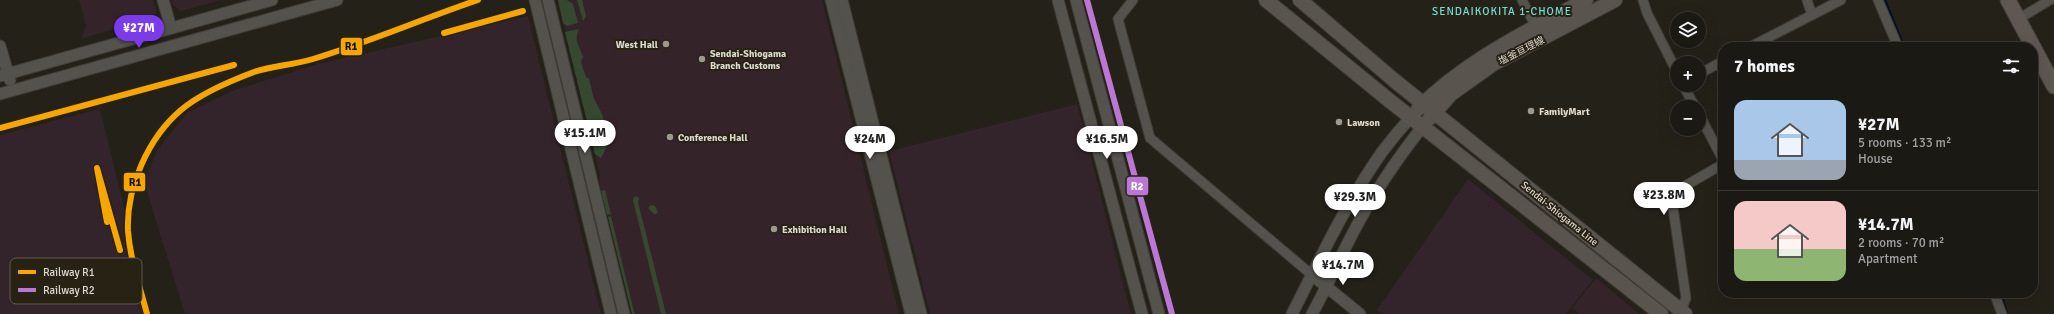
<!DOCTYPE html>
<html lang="en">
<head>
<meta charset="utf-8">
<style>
	:root { --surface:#1b1913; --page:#282621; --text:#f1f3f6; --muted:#a0a0a0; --line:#393833; --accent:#7c3aed }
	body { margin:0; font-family:Signika,"Noto Sans JP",sans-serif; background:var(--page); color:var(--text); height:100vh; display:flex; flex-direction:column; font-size:15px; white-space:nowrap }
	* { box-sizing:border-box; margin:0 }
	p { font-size:13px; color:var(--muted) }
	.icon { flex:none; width:22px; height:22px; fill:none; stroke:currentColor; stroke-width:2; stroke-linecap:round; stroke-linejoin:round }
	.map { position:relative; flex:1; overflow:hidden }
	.panel { position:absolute; left:1718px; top:42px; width:320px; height:256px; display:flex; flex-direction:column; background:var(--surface); border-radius:16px; box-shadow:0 4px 16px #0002,0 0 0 1px var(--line) }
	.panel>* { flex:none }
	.controls { position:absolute; left:1670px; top:12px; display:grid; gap:8px }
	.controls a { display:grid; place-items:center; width:36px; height:36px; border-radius:50%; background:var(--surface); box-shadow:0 4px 16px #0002,0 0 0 1px var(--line); font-size:20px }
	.price { position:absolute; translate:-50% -34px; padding:0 9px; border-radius:14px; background:#fff; color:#222; font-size:13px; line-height:26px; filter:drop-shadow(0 1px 2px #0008) }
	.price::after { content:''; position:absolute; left:50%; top:24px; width:12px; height:9px; margin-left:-6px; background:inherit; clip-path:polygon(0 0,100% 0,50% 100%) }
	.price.current { background:var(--accent); color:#fff }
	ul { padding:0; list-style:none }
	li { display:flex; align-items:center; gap:12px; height:100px; padding:0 16px }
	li+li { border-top:1px solid var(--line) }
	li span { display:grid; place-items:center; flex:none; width:112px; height:80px; border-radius:12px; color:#555 }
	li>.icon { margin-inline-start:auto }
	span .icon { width:48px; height:48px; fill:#fffc; stroke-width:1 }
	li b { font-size:17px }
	h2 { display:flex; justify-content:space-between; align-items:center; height:48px; padding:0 16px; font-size:17px }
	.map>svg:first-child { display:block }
	.commercial { fill:#342429 }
	.industrial { fill:#33242b }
	.green { fill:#364930 }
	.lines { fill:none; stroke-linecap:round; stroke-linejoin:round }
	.stream { stroke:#030d27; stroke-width:2.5 }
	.minor-casing { stroke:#3f3c36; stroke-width:11 }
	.tertiary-casing { stroke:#3f3c36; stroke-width:13 }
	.primary-casing { stroke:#3f3c36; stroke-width:16 }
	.trunk-casing { stroke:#3f3c36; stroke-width:17 }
	.minor { stroke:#54524c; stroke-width:9 }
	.tertiary { stroke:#54524c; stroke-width:11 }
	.primary { stroke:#5a544f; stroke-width:14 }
	.trunk { stroke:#5f5752; stroke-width:15 }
	.rail-1-casing { stroke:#282215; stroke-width:9 }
	.rail-2-casing { stroke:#282215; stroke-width:9 }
	.rail-1 { stroke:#f7a600; stroke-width:6 }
	.rail-2 { stroke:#ba77d6; stroke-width:6 }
	.poi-dot { fill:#9d9991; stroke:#282215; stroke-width:1.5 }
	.labels { text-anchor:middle; stroke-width:4; stroke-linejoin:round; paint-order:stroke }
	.poi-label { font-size:10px; font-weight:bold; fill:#dedad2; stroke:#282215; text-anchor:start }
	.street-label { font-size:10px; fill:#dedad2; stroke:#282215 }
	.neighbourhood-label { font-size:11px; letter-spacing:1px; fill:#72ddd5; stroke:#282215 }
	.key { fill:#282215; stroke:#5f594e; stroke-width:1 }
	.key-label { font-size:11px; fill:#dedad2 }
	.line-badge { stroke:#282215; stroke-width:1.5 }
	.badge-label { font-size:11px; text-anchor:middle; font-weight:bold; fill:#fff }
	.pale-badge-label { font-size:11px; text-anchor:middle; font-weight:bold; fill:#111 }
</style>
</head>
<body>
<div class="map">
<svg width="2054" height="314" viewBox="0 0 2054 314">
	<rect width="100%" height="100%" fill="#242119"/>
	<g class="commercial">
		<polygon points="79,0 153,0 156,11 154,16 81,39 86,26"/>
		<polygon points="171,0 221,0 181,11 172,4"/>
		<polygon points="558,0 822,0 899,314 632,314 599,181 600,175"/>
		<polygon points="1596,278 1639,314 1580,314 1572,308"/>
	</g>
	<g class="industrial">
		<polygon points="528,16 601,314 185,314 144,182 157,150 187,113 232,91 318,64"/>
		<polygon points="1077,104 1131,314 930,314 889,151"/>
		<polygon points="100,109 150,314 0,314 0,135"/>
		<polygon points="1468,179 1593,280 1566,314 1382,314 1377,310"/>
	</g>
	<g class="green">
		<polygon points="558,0 567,0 573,4 578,23 567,26 563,23"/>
		<polygon points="577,0 582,0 586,16 583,21"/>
		<path d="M 579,29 C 573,41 580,46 583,57 L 581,61 L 582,66 L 586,77 L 589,79 L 594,99 L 602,114 L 609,142 L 601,158 L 595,154 L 565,32 Z"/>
		<polygon points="605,190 611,214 607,215 601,191"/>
		<polygon points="635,196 639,198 638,202 666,314 661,314 633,200"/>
		<polygon points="651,205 655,206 658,213 654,214 648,208"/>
		<polygon points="611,216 634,312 635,314 632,314 608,217"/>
	</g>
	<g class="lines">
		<g class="stream">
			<polyline points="1885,0 1904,47"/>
			<polyline points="2001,293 2007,314"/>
		</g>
		<defs>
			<g id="minor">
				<polyline points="1133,0 1118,19 1150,138 1312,275"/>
				<polyline points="1522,0 1536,27"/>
				<polyline points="1643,0 1647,13 1677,72"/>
				<polyline points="1878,0 1898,47"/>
				<polyline points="1812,15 1841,0"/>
				<polyline points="2025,15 2050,0"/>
				<polyline points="1750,47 1812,15 1807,0"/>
				<polyline points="1699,74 1723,61"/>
				<polyline points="1683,85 1695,107"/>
				<polyline points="1699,114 1723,160"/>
				<polyline points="1994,293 2002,314"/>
				<polyline points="1681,311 1686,298 1671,194 1723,164"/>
			</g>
			<g id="tertiary">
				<polyline points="163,0 171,28"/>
				<polyline points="535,0 611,314"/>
				<polyline points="548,0 624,314"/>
				<polyline points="831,0 911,314"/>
				<polyline points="842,0 921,314"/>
				<polyline points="1058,0 1142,314"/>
				<polyline points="1076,0 1159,314"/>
				<polyline points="0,46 10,80"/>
				<polyline points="0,76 272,0"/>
				<polyline points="0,94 337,0"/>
				<polyline points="1312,275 1360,314"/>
				<path d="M 1292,314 C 1320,259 1346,203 1382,152 C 1391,140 1401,128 1411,117"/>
				<path d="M 1312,314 C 1327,287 1339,259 1354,231 C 1373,194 1397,159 1423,126"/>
			</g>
			<g id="primary">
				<polyline points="1266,0 1390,101 1661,314"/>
				<polyline points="1300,0 1395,81 1685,314"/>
				<path d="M 1418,109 C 1465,61 1528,31 1586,0"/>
				<polyline points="1430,118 1451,94 1493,64 1615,0"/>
			</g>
			<polyline id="trunk" points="2008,0 2054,86"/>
		</defs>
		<use href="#minor" class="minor-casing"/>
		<use href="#tertiary" class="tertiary-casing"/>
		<use href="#primary" class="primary-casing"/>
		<use href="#trunk" class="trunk-casing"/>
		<use href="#minor" class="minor"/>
		<use href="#tertiary" class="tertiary"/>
		<use href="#primary" class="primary"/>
		<use href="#trunk" class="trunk"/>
		<defs>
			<g id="rail-1">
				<polyline points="444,33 523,11"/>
				<polyline points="0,128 234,65"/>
				<polyline points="107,222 97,168 120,250"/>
				<path d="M 147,314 C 140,287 130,259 128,231 C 126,188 148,138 181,110 C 201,93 230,81 254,72 C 272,66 293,65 313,59 C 369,42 422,19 478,0"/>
			</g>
			<polyline id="rail-2" points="1087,0 1172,314"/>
		</defs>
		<use href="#rail-1" class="rail-1-casing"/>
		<use href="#rail-2" class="rail-2-casing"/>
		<use href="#rail-1" class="rail-1"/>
		<use href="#rail-2" class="rail-2"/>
	</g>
	<g class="poi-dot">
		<circle cx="666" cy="44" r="4"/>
		<circle cx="702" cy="59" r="4"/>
		<circle cx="1531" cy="111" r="4"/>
		<circle cx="1339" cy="122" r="4"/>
		<circle cx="670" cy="137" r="4"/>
		<circle cx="774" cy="229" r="4"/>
	</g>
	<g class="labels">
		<g class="poi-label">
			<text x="658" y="48" text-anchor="end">West Hall</text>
			<text x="710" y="57">Sendai-Shiogama<tspan x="710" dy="12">Branch Customs</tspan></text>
			<text x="1539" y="115">FamilyMart</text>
			<text x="1347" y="126">Lawson</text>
			<text x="678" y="141">Conference Hall</text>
			<text x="782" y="233">Exhibition Hall</text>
		</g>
		<g class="street-label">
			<text transform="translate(1521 50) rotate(-27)" y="4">塩釜亘理線</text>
			<text transform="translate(1560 213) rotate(39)" y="4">Sendai-Shiogama Line</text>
		</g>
		<g class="neighbourhood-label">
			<text x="1502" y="15">SENDAIKOKITA 1-CHOME</text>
		</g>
	</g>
	<rect x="10" y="258" width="132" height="46" rx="6" class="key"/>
	<rect x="18" y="270" width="18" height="4" fill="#f7a600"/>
	<rect x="18" y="288" width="18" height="4" fill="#ba77d6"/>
	<g class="key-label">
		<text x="43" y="276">Railway R1</text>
		<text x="43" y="294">Railway R2</text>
	</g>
	<g class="line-badge">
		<rect x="340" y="37" width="23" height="19" rx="4" fill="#f7a600"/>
		<rect x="123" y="172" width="23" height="20" rx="4" fill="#f7a600"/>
		<rect x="1126" y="176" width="23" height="20" rx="4" fill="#ba77d6"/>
	</g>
	<g class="badge-label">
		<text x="1137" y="190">R2</text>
	</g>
	<g class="pale-badge-label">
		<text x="351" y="50">R1</text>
		<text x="135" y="186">R1</text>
	</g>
</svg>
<div class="controls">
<a><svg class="icon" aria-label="layers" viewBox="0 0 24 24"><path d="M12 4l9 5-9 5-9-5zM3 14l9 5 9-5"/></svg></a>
<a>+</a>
<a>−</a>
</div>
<b class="price current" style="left:139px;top:49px">¥27M</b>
<b class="price" style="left:585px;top:154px">¥15.1M</b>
<b class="price" style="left:870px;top:160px">¥24M</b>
<b class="price" style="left:1107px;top:160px">¥16.5M</b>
<b class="price" style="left:1664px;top:216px">¥23.8M</b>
<b class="price" style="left:1355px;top:218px">¥29.3M</b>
<b class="price" style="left:1343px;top:286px">¥14.7M</b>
<section class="panel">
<h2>7 homes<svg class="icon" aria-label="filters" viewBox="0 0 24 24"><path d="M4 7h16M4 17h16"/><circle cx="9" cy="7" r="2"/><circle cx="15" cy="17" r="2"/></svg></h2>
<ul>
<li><span style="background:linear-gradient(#a9c7e8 75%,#9aa5b1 0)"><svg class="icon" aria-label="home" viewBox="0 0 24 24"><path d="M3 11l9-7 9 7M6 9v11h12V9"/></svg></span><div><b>¥27M</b><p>5 rooms · 133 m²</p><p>House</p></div></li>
<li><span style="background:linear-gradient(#f6c9c9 60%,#8fb573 0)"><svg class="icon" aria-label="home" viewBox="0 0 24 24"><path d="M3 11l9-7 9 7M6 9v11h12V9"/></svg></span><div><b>¥14.7M</b><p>2 rooms · 70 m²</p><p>Apartment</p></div></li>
</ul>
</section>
</div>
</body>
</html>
